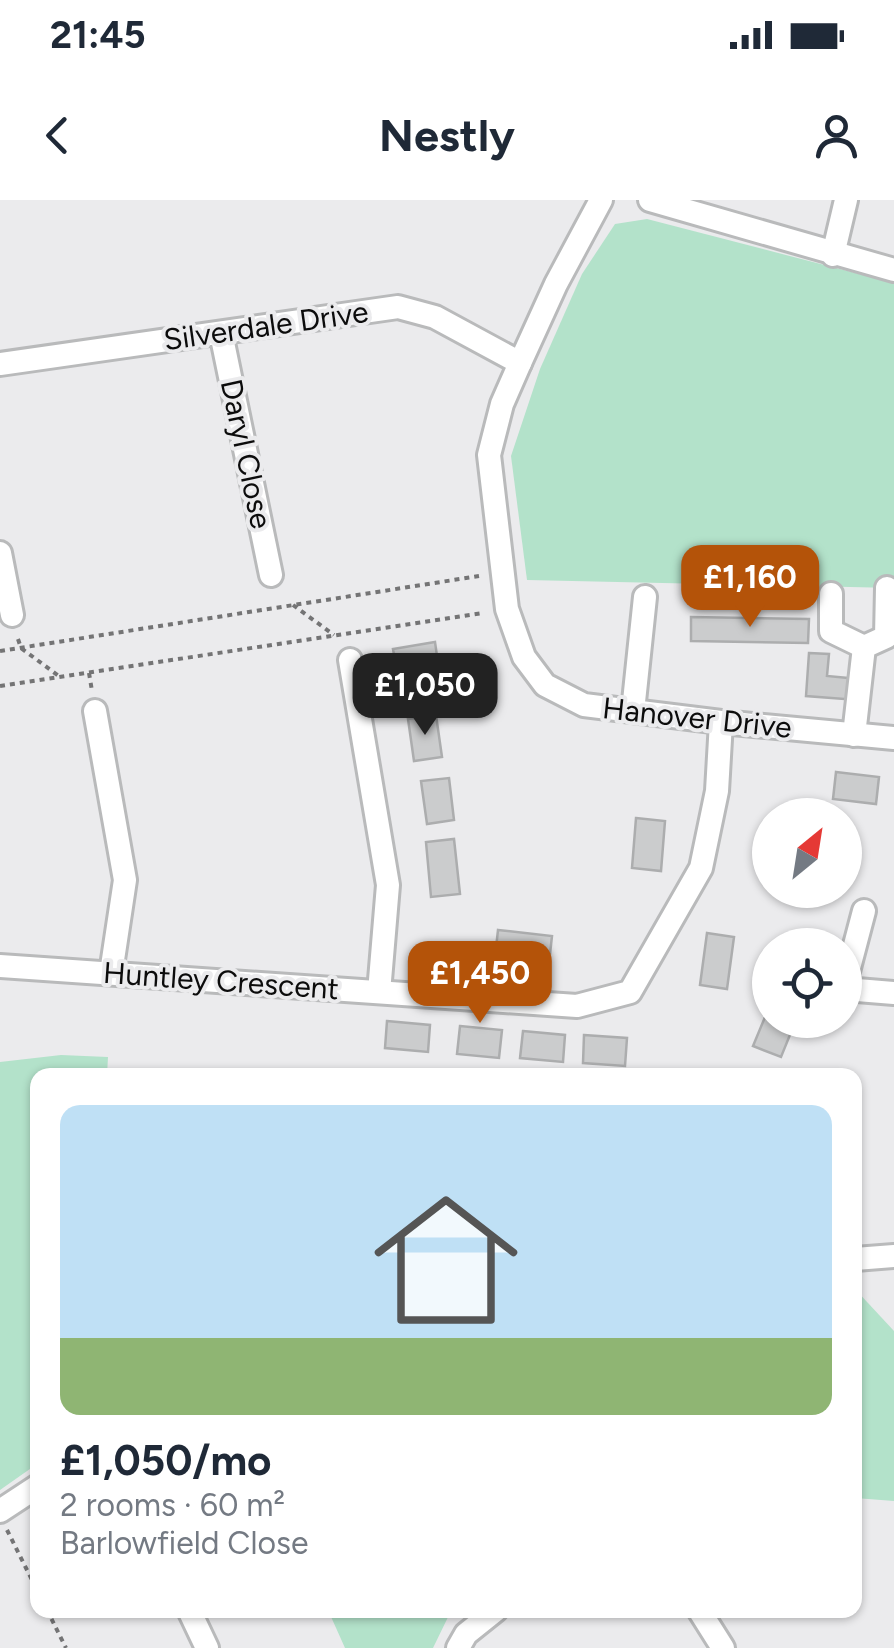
<!DOCTYPE html>
<html lang="en">
<head>
<meta charset="utf-8">
<style>
	:root { --surface:#fff; --page:#f2f2f3; --text:#1f2937; --muted:#747a83; --line:#e0e1e3; --accent:#b45309 }
	body { margin:0; font-family:Figtree,sans-serif; background:var(--page); color:var(--text); height:100vh; display:flex; flex-direction:column; font-size:38px; white-space:nowrap }
	* { box-sizing:border-box; margin:0 }
	p { font-size:32px; color:var(--muted) }
	.icon { flex:none; width:55px; height:55px; fill:none; stroke:currentColor; stroke-width:2; stroke-linecap:round; stroke-linejoin:round }
	.map { position:relative; flex:1; overflow:hidden }
	.panel { position:absolute; left:30px; top:868px; width:832px; height:550px; display:flex; flex-direction:column; background:var(--surface); border-radius:20px; box-shadow:0 2px 8px #0004 }
	.panel>* { flex:none }
	.needle { width:65px; rotate:30deg }
	.tools { position:absolute; left:752px; top:598px; display:grid; gap:20px }
	.tools a { display:grid; place-items:center; width:110px; height:110px; border-radius:50%; background:var(--surface); box-shadow:0 2px 8px #0004; font-size:50px }
	.price { position:absolute; translate:-50% -85px; padding:0 22px; border-radius:20px; background:var(--accent); color:#fff; font-size:32px; line-height:65px; filter:drop-shadow(0 2px 5px #0008) }
	.price::after { content:''; position:absolute; left:50%; top:60px; width:30px; height:22px; margin-left:-15px; background:inherit; clip-path:polygon(0 0,100% 0,50% 100%) }
	.price.selected { background:#222; color:#fff }
	ul { padding:0; list-style:none }
	li { display:grid; align-content:center; gap:20px; height:530px; padding:0 30px }
	li+li { border-top:2px solid var(--line) }
	li span { display:grid; place-items:center; height:310px; border-radius:20px; color:#555 }
	li>.icon { margin-inline-start:auto }
	span .icon { width:180px; height:180px; fill:#fffc; stroke-width:1 }
	li b { font-size:42px }
	.status { display:flex; justify-content:space-between; align-items:center; height:70px; padding:0 50px; background:var(--surface); direction:ltr }
	.status svg { height:28px; fill:currentColor }
	header { display:flex; justify-content:space-between; align-items:center; height:130px; padding:0 30px; background:var(--surface); font-size:45px; font-weight:700 }
	.map>svg:first-child { display:block }
	.green { fill:#b3e2ca }
	.building { fill:#cbcccd; stroke:#acadae; stroke-width:2.5 }
	.lines { fill:none; stroke-linecap:round; stroke-linejoin:round }
	.minor-casing { stroke:#b9babb; stroke-width:28 }
	.path { stroke:#747475; stroke-width:4; stroke-dasharray:5 5; stroke-linecap:butt }
	.minor { stroke:#fff; stroke-width:22 }
	.labels { text-anchor:middle; stroke-width:8; stroke-linejoin:round; paint-order:stroke }
	.street-label { font-size:30px; fill:#0c0c0c; stroke:#ebebed }
</style>
</head>
<body>
<div class="status"><b>21:45</b><svg viewBox="0 0 49 12"><path d="M0 12V9h3v3zM5 12V6h3v6zM10 12V3h3v9zM15 12V0h3v12zM26 1h20v11H26zM47 4h2v5h-2z"/></svg></div>
<header><svg class="icon" aria-label="back" viewBox="0 0 24 24"><path d="M15 5l-7 7 7 7"/></svg>Nestly<svg class="icon" aria-label="person" viewBox="0 0 24 24"><circle cx="12" cy="8" r="4"/><path d="M4 21q1-7 8-7t8 7"/></svg></header>
<div class="map">
<svg width="894" height="1448" viewBox="0 0 894 1448">
	<rect width="100%" height="100%" fill="#ebebed"/>
	<g class="green">
		<polygon points="647,19 894,83 894,388 527,380 511,256 540,169 582,74 615,24"/>
		<polygon points="61,855 108,857 107,875 38,875 37,1264 0,1290 0,862"/>
		<polygon points="855,1089 894,1131 894,1301 855,1298"/>
		<polygon points="328,1410 458,1410 449,1415 433,1448 345,1448"/>
	</g>
	<g class="building">
		<polygon points="691,417 809,419 808,443 691,441"/>
		<polygon points="435,442 439,470 398,477 393,449"/>
		<polygon points="809,453 829,454 827,476 858,479 857,500 806,496"/>
		<polygon points="436,515 442,557 414,561 408,519"/>
		<polygon points="836,572 879,577 876,604 833,599"/>
		<polygon points="449,578 454,620 427,624 421,581"/>
		<polygon points="636,618 665,621 661,671 632,668"/>
		<polygon points="454,639 460,694 431,697 426,642"/>
		<polygon points="498,730 552,736 549,763 495,757"/>
		<polygon points="707,733 734,737 727,789 700,785"/>
		<polygon points="770,805 770,820 796,820 781,857 753,846"/>
		<polygon points="387,821 430,825 428,852 385,848"/>
		<polygon points="460,826 502,830 499,858 457,854"/>
		<polygon points="523,831 565,835 563,862 520,858"/>
		<polygon points="584,835 627,838 625,866 583,863"/>
	</g>
	<g class="lines">
		<defs>
			<g id="minor">
				<polyline points="601,0 556,84 520,163 502,204 489,255 507,409 524,457 545,485 584,505 721,522 894,538"/>
				<polyline points="650,0 894,70"/>
				<polyline points="833,55 846,0"/>
				<polyline points="221,133 271,375"/>
				<polyline points="0,164 398,107 435,117 520,163"/>
				<polyline points="0,353 12,415"/>
				<polyline points="831,394 831,431 864,447"/>
				<polyline points="350,460 388,685 379,792"/>
				<polyline points="95,511 125,680 111,773"/>
				<polyline points="633,511 645,397"/>
				<polyline points="854,535 864,447 886,437 887,388"/>
				<polyline points="0,766 577,806 630,792 701,668 717,591 721,522"/>
				<polyline points="845,783 864,711"/>
				<polyline points="845,789 894,793"/>
				<polyline points="855,1059 894,1056"/>
				<polyline points="0,1311 38,1286"/>
				<polyline points="189,1410 207,1448"/>
				<polyline points="699,1410 723,1448"/>
				<polyline points="458,1448 466,1434 496,1410"/>
			</g>
		</defs>
		<use href="#minor" class="minor-casing"/>
		<g class="path">
			<polyline points="293,405 334,435"/>
			<polyline points="18,439 21,448 60,477"/>
			<polyline points="0,451 479,376"/>
			<polyline points="89,473 92,491"/>
			<polyline points="0,486 483,413"/>
			<polyline points="7,1330 38,1392"/>
			<polyline points="47,1410 66,1448"/>
		</g>
		<use href="#minor" class="minor"/>
	</g>
	<g class="labels">
		<g class="street-label">
			<text transform="translate(266 126) rotate(-8)" y="10">Silverdale Drive</text>
			<text transform="translate(246 254) rotate(78)" y="10">Daryl Close</text>
			<text transform="translate(697 518) rotate(6)" y="10">Hanover Drive</text>
			<text transform="translate(221 781) rotate(4)" y="10">Huntley Crescent</text>
		</g>
	</g>
</svg>
<div class="tools">
<a><svg class="needle" viewBox="-14 -14 28 28"><path d="M0-13l5 13h-10z" fill="#e53935"/><path d="M0 13l5-13h-10z" fill="#747a83"/></svg></a>
<a><svg class="icon" aria-label="locate" viewBox="0 0 24 24"><circle cx="12" cy="12" r="6"/><path d="M12 2v4M12 18v4M2 12h4M18 12h4"/></svg></a>
</div>
<b class="price" style="left:750px;top:430px">£1,160</b>
<b class="price selected" style="left:425px;top:538px">£1,050</b>
<b class="price" style="left:480px;top:826px">£1,450</b>
<section class="panel">
<ul>
<li><span style="background:linear-gradient(#bfe0f5 75%,#8fb573 0)"><svg class="icon" aria-label="home" viewBox="0 0 24 24"><path d="M3 11l9-7 9 7M6 9v11h12V9"/></svg></span><div><b>£1,050/mo</b><p>2 rooms · 60 m²</p><p>Barlowfield Close</p></div></li>
</ul>
</section>
</div>
</body>
</html>
